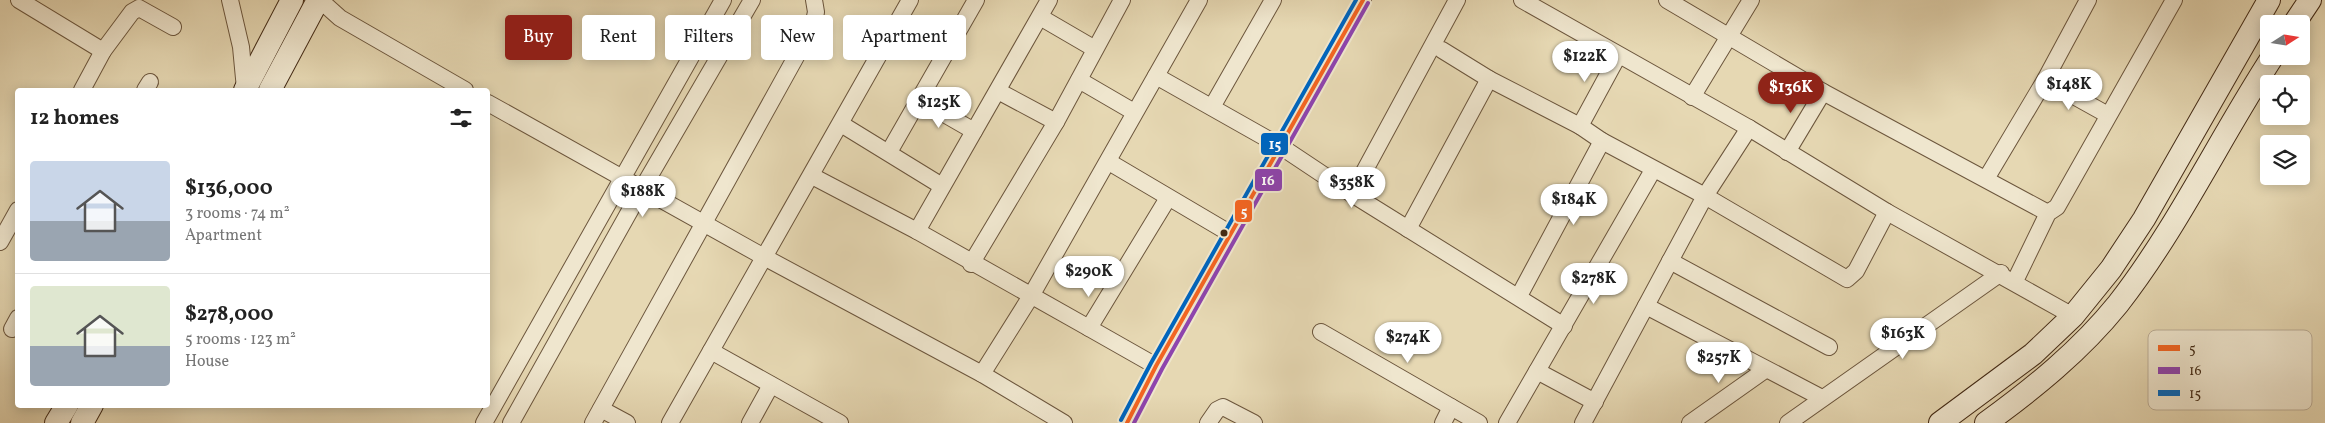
<!DOCTYPE html>
<html lang="en">
<head>
<meta charset="utf-8">
<style>
	:root { --surface:#fff; --page:#f2f2f2; --text:#222; --muted:#767676; --line:#e0e0e0; --accent:#8f2418 }
	body { margin:0; font-family:Vollkorn,serif; background:var(--page); color:var(--text); height:100vh; display:flex; flex-direction:column; font-size:19px; white-space:nowrap }
	* { box-sizing:border-box; margin:0 }
	p { font-size:16px; color:var(--muted) }
	.icon { flex:none; width:28px; height:28px; fill:none; stroke:currentColor; stroke-width:2; stroke-linecap:round; stroke-linejoin:round }
	.map { position:relative; flex:1; overflow:hidden }
	.sheet { position:absolute; left:15px; top:88px; width:475px; height:320px; display:flex; flex-direction:column; background:var(--surface); border-radius:5px; box-shadow:0 2px 12px #0003 }
	.sheet>* { flex:none }
	.guide { position:absolute; left:505px; top:15px; width:475px; height:45px; display:flex; gap:10px }
	.needle { width:32px; rotate:78deg }
	.buttons { position:absolute; left:2260px; top:15px; display:grid; gap:10px }
	.buttons a { display:grid; place-items:center; width:50px; height:50px; border-radius:5px; background:var(--surface); box-shadow:0 2px 12px #0003; font-size:25px }
	.price { position:absolute; translate:-50% -42px; padding:0 11px; border-radius:18px; background:#fff; color:#222; font-size:16px; line-height:32px; filter:drop-shadow(0 1px 2px #0008) }
	.price::after { content:''; position:absolute; left:50%; top:30px; width:15px; height:11px; margin-left:-8px; background:inherit; clip-path:polygon(0 0,100% 0,50% 100%) }
	.price.on { background:var(--accent); color:#fff }
	ul { padding:0; list-style:none }
	li { display:flex; align-items:center; gap:15px; height:125px; padding:0 15px }
	li+li { border-top:1px solid var(--line) }
	li span { display:grid; place-items:center; flex:none; width:140px; height:100px; border-radius:5px; color:#555 }
	li>.icon { margin-inline-start:auto }
	span .icon { width:60px; height:60px; fill:#fffc; stroke-width:1 }
	li b { font-size:21px }
	h2 { display:flex; justify-content:space-between; align-items:center; height:60px; padding:0 15px; font-size:21px }
	.chip { padding:0 18px; border-radius:5px; background:var(--surface); box-shadow:0 2px 12px #0003; font-size:18px; line-height:45px }
	.chip.on { background:var(--accent); color:#fff }
	.map>svg:first-child { display:block }
	.lines { fill:none; stroke-linecap:round; stroke-linejoin:round }
	.street-casing { stroke:#6c563d; stroke-width:18 }
	.secondary-casing { stroke:#442b16; stroke-width:24 }
	.street { stroke:#efe6ce; stroke-width:16 }
	.secondary { stroke:#efe6ce; stroke-width:22 }
	.bus-1-casing { stroke:#efe6ce; stroke-width:8 }
	.bus-2-casing { stroke:#efe6ce; stroke-width:8 }
	.bus-3-casing { stroke:#efe6ce; stroke-width:8 }
	.bus-1 { stroke:#f26522; stroke-width:4 }
	.bus-2 { stroke:#8e44ad; stroke-width:4 }
	.bus-3 { stroke:#0065bd; stroke-width:4 }
	.bus-dot { fill:#442b16; stroke:#efe6ce; stroke-width:2 }
	.key { fill:#efe6ce; stroke:#bcae97; stroke-width:1 }
	.key-label { font-size:14px; fill:#442b16 }
	.line-badge { stroke:#efe6ce; stroke-width:2 }
	.badge-label { font-size:14px; text-anchor:middle; font-weight:bold; fill:#fff }
</style>
</head>
<body>
<div class="map">
<svg width="2325" height="423" viewBox="0 0 2325 423">
	<rect width="100%" height="100%" fill="#e6d8b3"/>
	<filter id="stains"><feTurbulence type="fractalNoise" baseFrequency=".004" numOctaves="4"/><feColorMatrix values="0 0 0 0 .2 0 0 0 0 .09 0 0 0 0 .02 0 0 0 .5 -.17"/></filter>
	<radialGradient id="worn" r=".72"><stop offset=".6" stop-color="#630" stop-opacity="0"/><stop offset="1" stop-color="#630" stop-opacity=".3"/></radialGradient>
	<g class="lines">
		<defs>
			<g id="street">
				<polyline points="19,0 103,51"/>
				<polyline points="230,0 241,47 245,89"/>
				<polyline points="320,0 340,18 465,90"/>
				<polyline points="1522,0 1749,128 1887,212 2073,316"/>
				<polyline points="1667,0 1823,92 2048,213"/>
				<polyline points="1040,17 1095,49"/>
				<polyline points="1442,50 1489,79"/>
				<polyline points="1156,76 1280,146 1352,194 1457,0"/>
				<polyline points="1079,80 1134,112"/>
				<polyline points="2045,80 2108,115"/>
				<polyline points="82,90 103,51 132,12 139,8 173,27"/>
				<polyline points="145,90 150,82"/>
				<polyline points="998,91 1056,122"/>
				<polyline points="1692,97 1751,0"/>
				<polyline points="920,100 974,131"/>
				<polyline points="488,103 764,257 982,374 1064,423"/>
				<polyline points="1212,107 1273,0"/>
				<polyline points="841,124 942,186"/>
				<polyline points="1580,126 1618,56"/>
				<polyline points="889,152 976,0"/>
				<polyline points="1787,152 1823,92"/>
				<polyline points="1109,162 1231,234"/>
				<polyline points="812,176 917,231 1089,328"/>
				<polyline points="1986,179 2045,80 2088,0"/>
				<polyline points="1352,194 1564,326"/>
				<polyline points="1408,229 1489,79 1580,126 1602,141 1705,196 1847,279 1856,271 1887,212"/>
				<polyline points="917,231 1049,0"/>
				<polyline points="0,242 18,210"/>
				<polyline points="1670,261 1829,347"/>
				<polyline points="971,264 1056,122 1122,0"/>
				<polyline points="2015,281 2048,213 2057,207 2174,0"/>
				<polyline points="1519,296 1602,141"/>
				<polyline points="1646,306 1822,398"/>
				<polyline points="12,329 18,318"/>
				<polyline points="1321,332 1479,423"/>
				<polyline points="711,351 840,423"/>
				<polyline points="1156,366 1089,328 1168,198"/>
				<polyline points="1537,371 1595,402"/>
				<polyline points="982,374 1031,296 1199,0"/>
				<polyline points="601,409 627,423"/>
				<polyline points="484,423 723,0"/>
				<polyline points="511,423 642,189 752,0"/>
				<polyline points="593,423 813,26 816,12 814,0"/>
				<polyline points="670,423 910,0"/>
				<polyline points="750,423 771,385"/>
				<polyline points="1127,423 1156,366 1363,0"/>
				<polyline points="1208,423 1217,410 1223,407 1254,423"/>
				<polyline points="1443,423 1451,407"/>
				<polyline points="1507,423 1653,170"/>
				<polyline points="1583,423 1705,196 1749,128"/>
				<polyline points="1690,423 1765,370"/>
				<polyline points="1788,423 2001,273"/>
			</g>
			<g id="secondary">
				<polyline points="2294,24 2310,0"/>
				<polyline points="245,90 292,0"/>
				<polyline points="270,90 318,0"/>
				<polyline points="56,423 67,405"/>
				<polyline points="82,423 92,405"/>
				<polyline points="1940,423 2033,354 2073,316 2111,269 2144,219 2269,0"/>
				<path d="M 1986,423 C 2034,388 2080,351 2118,304 C 2178,227 2220,137 2273,56"/>
			</g>
		</defs>
		<use href="#street" class="street-casing"/>
		<use href="#secondary" class="secondary-casing"/>
		<use href="#street" class="street"/>
		<use href="#secondary" class="secondary"/>
		<defs>
			<polyline id="bus-1" points="1127,423 1156,366 1363,0"/>
			<polyline id="bus-2" points="1134,423 1162,369 1368,3"/>
			<polyline id="bus-3" points="1121,420 1151,363 1356,0"/>
		</defs>
		<use href="#bus-1" class="bus-1-casing"/>
		<use href="#bus-2" class="bus-2-casing"/>
		<use href="#bus-3" class="bus-3-casing"/>
		<use href="#bus-1" class="bus-1"/>
		<use href="#bus-2" class="bus-2"/>
		<use href="#bus-3" class="bus-3"/>
	</g>
	<circle class="bus-dot" cx="1224" cy="233" r="4.5"/>
	<rect x="2148" y="330" width="164" height="80" rx="8" class="key"/>
	<rect x="2158" y="345" width="22" height="6" fill="#f26522"/>
	<rect x="2158" y="367" width="22" height="7" fill="#8e44ad"/>
	<rect x="2158" y="390" width="22" height="6" fill="#0065bd"/>
	<g class="key-label">
		<text x="2189" y="353">5</text>
		<text x="2189" y="375">16</text>
		<text x="2189" y="398">15</text>
	</g>
	<g class="line-badge">
		<rect x="1260" y="132" width="29" height="24" rx="5" fill="#0065bd"/>
		<rect x="1254" y="168" width="29" height="24" rx="5" fill="#8e44ad"/>
		<rect x="1234" y="199" width="19" height="24" rx="5" fill="#f26522"/>
	</g>
	<g class="badge-label">
		<text x="1275" y="149">15</text>
		<text x="1268" y="185">16</text>
		<text x="1244" y="216">5</text>
	</g>
	<rect width="100%" height="100%" filter="url(#stains)"/>
	<rect width="100%" height="100%" fill="url(#worn)"/>
</svg>
<div class="buttons">
<a><svg class="needle" viewBox="-14 -14 28 28"><path d="M0-13l5 13h-10z" fill="#e53935"/><path d="M0 13l5-13h-10z" fill="#767676"/></svg></a>
<a><svg class="icon" aria-label="locate" viewBox="0 0 24 24"><circle cx="12" cy="12" r="6"/><path d="M12 2v4M12 18v4M2 12h4M18 12h4"/></svg></a>
<a><svg class="icon" aria-label="layers" viewBox="0 0 24 24"><path d="M12 4l9 5-9 5-9-5zM3 14l9 5 9-5"/></svg></a>
</div>
<b class="price" style="left:1585px;top:83px">$122K</b>
<b class="price" style="left:2069px;top:111px">$148K</b>
<b class="price on" style="left:1791px;top:114px">$136K</b>
<b class="price" style="left:939px;top:129px">$125K</b>
<b class="price" style="left:1352px;top:209px">$358K</b>
<b class="price" style="left:643px;top:218px">$188K</b>
<b class="price" style="left:1574px;top:226px">$184K</b>
<b class="price" style="left:1089px;top:298px">$290K</b>
<b class="price" style="left:1594px;top:305px">$278K</b>
<b class="price" style="left:1903px;top:360px">$163K</b>
<b class="price" style="left:1408px;top:364px">$274K</b>
<b class="price" style="left:1719px;top:384px">$257K</b>
<div class="guide">
<a class="chip on">Buy</a>
<a class="chip">Rent</a>
<a class="chip">Filters</a>
<a class="chip">New</a>
<a class="chip">Apartment</a>
</div>
<section class="sheet">
<h2>12 homes<svg class="icon" aria-label="filters" viewBox="0 0 24 24"><path d="M4 7h16M4 17h16"/><circle cx="9" cy="7" r="2"/><circle cx="15" cy="17" r="2"/></svg></h2>
<ul>
<li><span style="background:linear-gradient(#c9d6e8 60%,#9aa5b1 0)"><svg class="icon" aria-label="home" viewBox="0 0 24 24"><path d="M3 11l9-7 9 7M6 9v11h12V9"/></svg></span><div><b>$136,000</b><p>3 rooms · 74 m²</p><p>Apartment</p></div></li>
<li><span style="background:linear-gradient(#dfe7d0 60%,#9aa5b1 0)"><svg class="icon" aria-label="home" viewBox="0 0 24 24"><path d="M3 11l9-7 9 7M6 9v11h12V9"/></svg></span><div><b>$278,000</b><p>5 rooms · 123 m²</p><p>House</p></div></li>
</ul>
</section>
</div>
</body>
</html>
